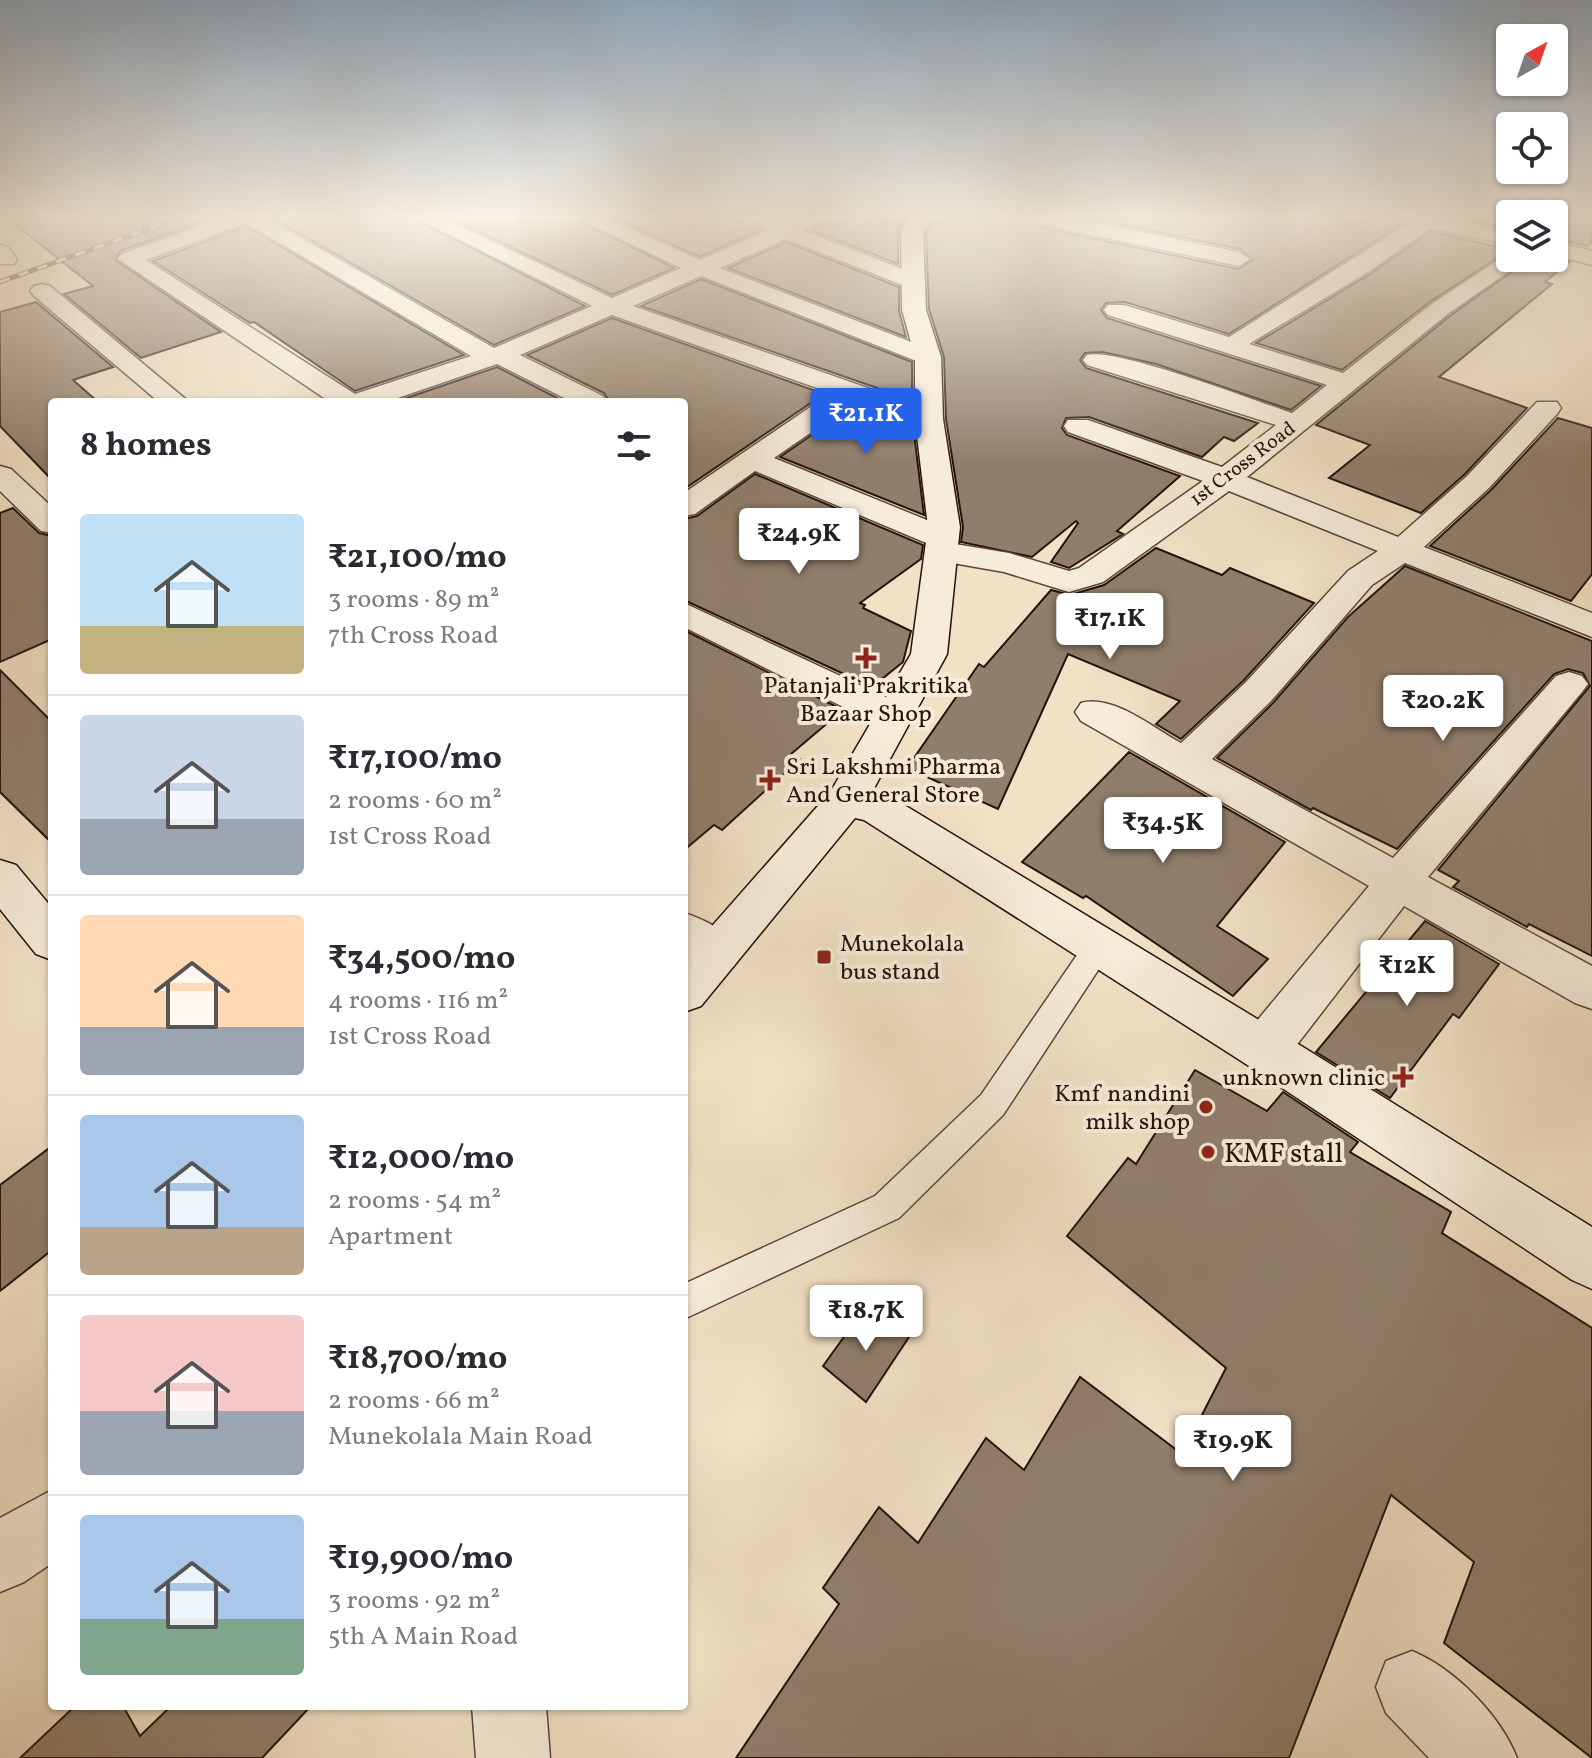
<!DOCTYPE html>
<html lang="en">
<head>
<meta charset="utf-8">
<style>
	:root { --surface:#fff; --page:#f7f7f7; --text:#2b2b33; --muted:#7c7c81; --line:#e1e1e2; --accent:#2563eb }
	body { margin:0; font-family:Vollkorn,serif; background:var(--page); color:var(--text); height:100vh; display:flex; flex-direction:column; font-size:30px; white-space:nowrap }
	* { box-sizing:border-box; margin:0 }
	p { font-size:26px; color:var(--muted) }
	.icon { flex:none; width:44px; height:44px; fill:none; stroke:currentColor; stroke-width:2; stroke-linecap:round; stroke-linejoin:round }
	.map { position:relative; flex:1; overflow:hidden }
	.panel { position:absolute; left:48px; top:398px; width:640px; height:1312px; display:flex; flex-direction:column; background:var(--surface); border-radius:8px; box-shadow:0 2px 6px #0004 }
	.panel>* { flex:none }
	.needle { width:52px; rotate:40deg }
	.buttons { position:absolute; left:1496px; top:24px; display:grid; gap:16px }
	.buttons a { display:grid; place-items:center; width:72px; height:72px; border-radius:8px; background:var(--surface); box-shadow:0 2px 6px #0004; font-size:40px }
	.price { position:absolute; translate:-50% -68px; padding:0 18px; border-radius:8px; background:#fff; color:#222; font-size:26px; line-height:52px; filter:drop-shadow(0 2px 4px #0008) }
	.price::after { content:''; position:absolute; left:50%; top:48px; width:24px; height:18px; margin-left:-12px; background:inherit; clip-path:polygon(0 0,100% 0,50% 100%) }
	.price.selected { background:var(--accent); color:#fff }
	ul { padding:0; list-style:none }
	li { display:flex; align-items:center; gap:24px; height:200px; padding:0 32px }
	li+li { border-top:2px solid var(--line) }
	li span { display:grid; place-items:center; flex:none; width:224px; height:160px; border-radius:8px; color:#555 }
	li>.icon { margin-inline-start:auto }
	span .icon { width:96px; height:96px; fill:#fffc; stroke-width:1 }
	li b { font-size:34px }
	h2 { display:flex; justify-content:space-between; align-items:center; height:96px; padding:0 32px; font-size:34px }
	.map>svg:first-child { display:block }
	.building { fill:#907e6c; stroke:#26120b; stroke-width:2 }
	.lines { fill:none; stroke-linecap:round; stroke-linejoin:round }
	.lane-casing { stroke:#59463a; stroke-width:3 }
	.street-casing { stroke:#59463a; stroke-width:3 }
	.secondary-casing { stroke:#26120b; stroke-width:3 }
	.lane { fill:#f6ecd9; fill-rule:evenodd }
	.street { fill:#f6ecd9; fill-rule:evenodd }
	.secondary { fill:#f6ecd9; fill-rule:evenodd }
	.rail-casing { stroke:#26120b; stroke-width:5 }
	.rail { stroke:#f6ecd9; stroke-width:3; stroke-dasharray:10; stroke-linecap:butt }
	.poi-dot { fill:#8f2418; stroke:#f6ecd9; stroke-width:3 }
	.labels { text-anchor:middle; stroke-width:8; stroke-linejoin:round; paint-order:stroke }
	.far-street-label { font-size:20px; fill:#26120b; stroke:#f6ecd9 }
	.poi-label { font-size:24px; fill:#26120b; stroke:#f6ecd9; text-anchor:start }
	.near-poi-label { font-size:28px; fill:#26120b; stroke:#f6ecd9; text-anchor:start }
</style>
</head>
<body>
<div class="map">
<svg width="1592" height="1758" viewBox="0 0 1592 1758">
	<rect width="100%" height="100%" fill="#f1e1c5"/>
	<filter id="stains"><feTurbulence type="fractalNoise" baseFrequency=".0025" numOctaves="4"/><feColorMatrix values="0 0 0 0 .2 0 0 0 0 .09 0 0 0 0 .02 0 0 0 .5 -.17"/></filter>
	<radialGradient id="worn" r=".72"><stop offset=".6" stop-color="#630" stop-opacity="0"/><stop offset="1" stop-color="#630" stop-opacity=".3"/></radialGradient>
	<g class="building">
		<polygon points="4,216 217,216 120,251 115,260 221,332 141,358 64,294 93,286"/>
		<polygon points="269,216 409,216 585,306 494,345"/>
		<polygon points="446,216 570,216 674,268 612,295"/>
		<polygon points="609,216 769,216 757,223 761,230 700,257"/>
		<polygon points="834,216 907,216 898,231 898,264 811,230"/>
		<polygon points="935,216 1018,216 1030,225 1238,269 1253,260 1240,249 1078,216 1389,216 1402,224 1229,334 1125,302 1106,303 1101,310 1107,318 1321,386 1291,410 1156,364 1103,352 1085,353 1080,360 1086,368 1258,423 1234,441 1224,437 1202,457 1089,417 1066,418 1062,428 1067,435 1180,476 1117,531 1123,534 1069,568 1051,562 1078,523 1076,521 1032,557 961,542 963,527 946,419 944,357 929,309 926,232"/>
		<polygon points="1448,216 1510,216 1510,230"/>
		<polygon points="1554,216 1592,216 1592,242 1587,246 1554,238"/>
		<polygon points="246,226 464,355 355,391 254,322 250,323 153,261"/>
		<polygon points="1431,231 1510,250 1431,301 1342,370 1256,343 1372,273"/>
		<polygon points="786,242 899,287 899,311 906,337 728,268"/>
		<polygon points="1531,258 1569,262 1545,282 1552,284 1439,377 1527,408 1465,474 1421,513 1329,478 1370,445 1316,425 1451,315"/>
		<polygon points="701,279 912,362 912,400 641,306"/>
		<polygon points="36,302 113,367 73,380 98,402 52,402 52,480 0,426 0,312"/>
		<polygon points="612,318 824,394 684,489 684,402 610,402 604,393 527,355"/>
		<polygon points="497,367 565,402 395,402"/>
		<polygon points="855,405 913,425 924,515 780,457"/>
		<polygon points="1558,418 1592,428 1592,574 1571,601 1430,546 1491,490"/>
		<polygon points="755,474 923,545 921,559 860,603 865,605 863,608 911,631 903,662 872,687 684,600 684,519 697,516"/>
		<polygon points="13,508 39,533 52,536 52,639 0,662 0,513"/>
		<polygon points="1156,548 1222,575 1230,568 1314,603 1243,681 1181,739 1156,724 1180,701 1068,654 998,809 907,768 979,664 984,667 1051,590 1070,595 1104,585"/>
		<polygon points="1405,566 1592,641 1592,956 1529,924 1527,927 1453,887 1459,881 1438,870 1590,686 1583,673 1568,669 1554,674 1397,849 1313,808 1311,810 1217,758 1273,703 1348,617"/>
		<polygon points="684,630 843,710 791,754 800,759 722,830 714,825 684,850"/>
		<polygon points="0,670 52,722 52,843 0,792"/>
		<polygon points="1129,752 1285,842 1217,926 1268,959 1233,996 1086,896 1083,898 1022,862"/>
		<polygon points="1425,921 1499,964 1459,1018 1453,1014 1390,1098 1316,1052"/>
		<polygon points="1195,1070 1267,1111 1283,1092 1358,1142 1350,1152 1451,1212 1442,1233 1592,1328 1592,1758 1444,1643 1474,1562 1391,1495 1289,1758 736,1758 839,1604 823,1588 879,1507 918,1543 986,1438 1024,1470 1080,1377 1182,1454 1226,1368 1067,1236 1128,1158 1136,1164"/>
		<polygon points="52,1146 52,1250 0,1291 0,1185"/>
		<polygon points="867,1305 909,1337 866,1402 823,1366"/>
		<polygon points="75,1706 123,1706 140,1736 171,1706 311,1706 262,1758 20,1758"/>
	</g>
	<g class="lines">
		<defs>
			<polygon id="lane" points="1098,936 1108,939 1112,947 1108,955 1003,1115 899,1218 684,1319 684,1284 875,1196 981,1095 1088,939"/>
			<g id="street">
				<path d="M 226,216 L 263,216 L 494,348 L 592,306 L 412,216 L 439,216 L 612,298 L 681,268 L 573,216 L 601,216 L 700,260 L 767,231 L 759,225 L 763,221 L 770,219 L 785,224 L 803,216 L 831,216 L 804,231 L 921,276 L 924,281 L 921,286 L 905,286 L 786,239 L 720,268 L 937,352 L 941,357 L 937,362 L 919,362 L 701,276 L 633,306 L 939,413 L 943,419 L 939,425 L 929,427 L 855,402 L 774,458 L 954,531 L 959,538 L 955,544 L 1009,553 L 1069,571 L 1079,568 L 1203,481 L 1068,432 L 1064,426 L 1068,420 L 1088,420 L 1222,467 L 1276,425 L 1087,365 L 1083,360 L 1087,355 C 1116,347 1256,401 1292,413 L 1327,385 L 1108,315 L 1104,310 L 1108,305 L 1124,305 L 1229,337 L 1408,224 L 1392,216 L 1433,216 L 1510,233 L 1510,245 L 1430,228 L 1370,271 L 1249,344 L 1343,373 L 1433,303 L 1509,253 L 1510,258 L 1528,258 L 1449,313 L 1247,477 L 1398,537 L 1467,476 L 1537,402 L 1557,402 L 1561,408 L 1557,414 L 1489,488 L 1424,547 L 1592,613 L 1592,637 L 1405,563 L 1372,585 L 1271,701 L 1212,759 L 1393,858 L 1556,676 L 1569,672 L 1582,676 L 1588,684 L 1582,692 L 1428,877 L 1592,966 L 1592,1009 L 1575,1003 L 1404,906 L 1282,1064 L 1264,1071 L 1246,1064 L 1239,1049 L 1246,1034 L 1369,886 L 1081,721 L 1075,712 L 1081,703 C 1113,694 1153,728 1181,743 L 1245,683 L 1348,571 L 1378,551 L 1229,491 L 1103,582 L 1069,592 L 1004,572 L 930,559 L 925,552 L 931,545 L 755,471 L 695,514 L 684,516 L 684,493 L 831,393 L 612,315 L 520,355 L 603,396 L 607,402 L 572,402 L 497,364 L 386,402 L 330,402 L 118,259 L 121,254 ZM 246,223 L 471,356 L 355,394 L 146,260 Z"/>
				<polygon points="1021,216 1062,216 1239,252 1250,259 1239,266 1031,222"/>
				<polygon points="1554,241 1592,251 1592,265 1554,255"/>
				<polygon points="0,245 8,247 17,259 14,264 0,264"/>
				<polygon points="42,284 50,286 189,402 159,402 34,296 30,291 34,286"/>
				<polygon points="0,466 11,469 52,507 52,533 41,531 0,491"/>
				<polygon points="684,603 907,707 912,716 907,725 893,729 879,725 684,627"/>
				<path d="M 684,913 C 706,920 730,932 741,953 L 734,966 L 718,972 L 684,955 Z"/>
				<polygon points="52,1490 52,1563 24,1582 0,1592 0,1518"/>
				<path d="M 1412,1651 C 1455,1669 1500,1715 1517,1758 L 1429,1758 L 1386,1713 L 1376,1687 L 1386,1661 Z"/>
				<polygon points="472,1706 546,1706 550,1758 476,1758"/>
			</g>
			<g id="secondary">
				<polygon points="911,216 932,216 923,231 926,310 941,357 943,419 960,527 947,654 872,792 891,797 1282,1034 1592,1227 1592,1289 1572,1280 1246,1064 864,820 855,818 701,1006 684,1012 684,958 831,791 911,654 928,527 915,419 915,357 902,310 901,231"/>
				<polygon points="0,860 16,865 52,908 52,960 36,954 0,909"/>
			</g>
		</defs>
		<use href="#lane" class="lane-casing"/>
		<use href="#street" class="street-casing"/>
		<use href="#secondary" class="secondary-casing"/>
		<use href="#lane" class="lane"/>
		<use href="#street" class="street"/>
		<use href="#secondary" class="secondary"/>
		<defs>
			<polyline id="rail" points="0,282 185,216"/>
		</defs>
		<use href="#rail" class="rail-casing"/>
		<use href="#rail" class="rail"/>
	</g>
	<linearGradient id="sky" x2="0" y2="1"><stop stop-color="#90aac1"/><stop offset="0.47" stop-color="#f9f2e5"/><stop offset="1" stop-color="#f9f2e5" stop-opacity="0"/></linearGradient>
	<rect width="1592" height="462" fill="url(#sky)"/>
	<g class="poi-dot">
		<path d="M862 646h8v8h8v8h-8v8h-8v-8h-8v-8h8z"/>
		<path d="M766 768h8v8h8v8h-8v8h-8v-8h-8v-8h8z"/>
		<rect x="816" y="949" width="16" height="16" rx="4"/>
		<path d="M1399 1065h8v8h8v8h-8v8h-8v-8h-8v-8h8z"/>
		<circle cx="1206" cy="1107" r="8"/>
		<circle cx="1208" cy="1152" r="8"/>
	</g>
	<g class="labels">
		<g class="far-street-label">
			<text transform="translate(1242 463) rotate(-37)" y="7">1st Cross Road</text>
		</g>
		<g class="poi-label">
			<text x="866" y="693" text-anchor="middle">Patanjali Prakritika<tspan x="866" dy="28">Bazaar Shop</tspan></text>
			<text x="786" y="774">Sri Lakshmi Pharma<tspan x="786" dy="28">And General Store</tspan></text>
			<text x="840" y="951">Munekolala<tspan x="840" dy="28">bus stand</tspan></text>
			<text x="1385" y="1085" text-anchor="end">unknown clinic</text>
			<text x="1190" y="1101" text-anchor="end">Kmf nandini<tspan x="1190" dy="28">milk shop</tspan></text>
		</g>
		<g class="near-poi-label">
			<text x="1224" y="1162">KMF stall</text>
		</g>
	</g>
	<rect width="100%" height="100%" filter="url(#stains)"/>
	<rect width="100%" height="100%" fill="url(#worn)"/>
</svg>
<div class="buttons">
<a><svg class="needle" viewBox="-14 -14 28 28"><path d="M0-13l5 13h-10z" fill="#e53935"/><path d="M0 13l5-13h-10z" fill="#7c7c81"/></svg></a>
<a><svg class="icon" aria-label="locate" viewBox="0 0 24 24"><circle cx="12" cy="12" r="6"/><path d="M12 2v4M12 18v4M2 12h4M18 12h4"/></svg></a>
<a><svg class="icon" aria-label="layers" viewBox="0 0 24 24"><path d="M12 4l9 5-9 5-9-5zM3 14l9 5 9-5"/></svg></a>
</div>
<b class="price selected" style="left:866px;top:456px">₹21.1K</b>
<b class="price" style="left:799px;top:576px">₹24.9K</b>
<b class="price" style="left:1110px;top:661px">₹17.1K</b>
<b class="price" style="left:1443px;top:743px">₹20.2K</b>
<b class="price" style="left:1163px;top:865px">₹34.5K</b>
<b class="price" style="left:1407px;top:1008px">₹12K</b>
<b class="price" style="left:866px;top:1353px">₹18.7K</b>
<b class="price" style="left:1233px;top:1483px">₹19.9K</b>
<section class="panel">
<h2>8 homes<svg class="icon" aria-label="filters" viewBox="0 0 24 24"><path d="M4 7h16M4 17h16"/><circle cx="9" cy="7" r="2"/><circle cx="15" cy="17" r="2"/></svg></h2>
<ul>
<li><span style="background:linear-gradient(#bfe0f5 70%,#c2b280 0)"><svg class="icon" aria-label="home" viewBox="0 0 24 24"><path d="M3 11l9-7 9 7M6 9v11h12V9"/></svg></span><div><b>₹21,100/mo</b><p>3 rooms · 89 m²</p><p>7th Cross Road</p></div></li>
<li><span style="background:linear-gradient(#c9d6e8 65%,#9aa5b1 0)"><svg class="icon" aria-label="home" viewBox="0 0 24 24"><path d="M3 11l9-7 9 7M6 9v11h12V9"/></svg></span><div><b>₹17,100/mo</b><p>2 rooms · 60 m²</p><p>1st Cross Road</p></div></li>
<li><span style="background:linear-gradient(#ffd9b3 70%,#9aa5b1 0)"><svg class="icon" aria-label="home" viewBox="0 0 24 24"><path d="M3 11l9-7 9 7M6 9v11h12V9"/></svg></span><div><b>₹34,500/mo</b><p>4 rooms · 116 m²</p><p>1st Cross Road</p></div></li>
<li><span style="background:linear-gradient(#a9c7e8 70%,#b9a48a 0)"><svg class="icon" aria-label="home" viewBox="0 0 24 24"><path d="M3 11l9-7 9 7M6 9v11h12V9"/></svg></span><div><b>₹12,000/mo</b><p>2 rooms · 54 m²</p><p>Apartment</p></div></li>
<li><span style="background:linear-gradient(#f6c9c9 60%,#9aa5b1 0)"><svg class="icon" aria-label="home" viewBox="0 0 24 24"><path d="M3 11l9-7 9 7M6 9v11h12V9"/></svg></span><div><b>₹18,700/mo</b><p>2 rooms · 66 m²</p><p>Munekolala Main Road</p></div></li>
<li><span style="background:linear-gradient(#a9c7e8 65%,#7fa58c 0)"><svg class="icon" aria-label="home" viewBox="0 0 24 24"><path d="M3 11l9-7 9 7M6 9v11h12V9"/></svg></span><div><b>₹19,900/mo</b><p>3 rooms · 92 m²</p><p>5th A Main Road</p></div></li>
</ul>
</section>
</div>
</body>
</html>
